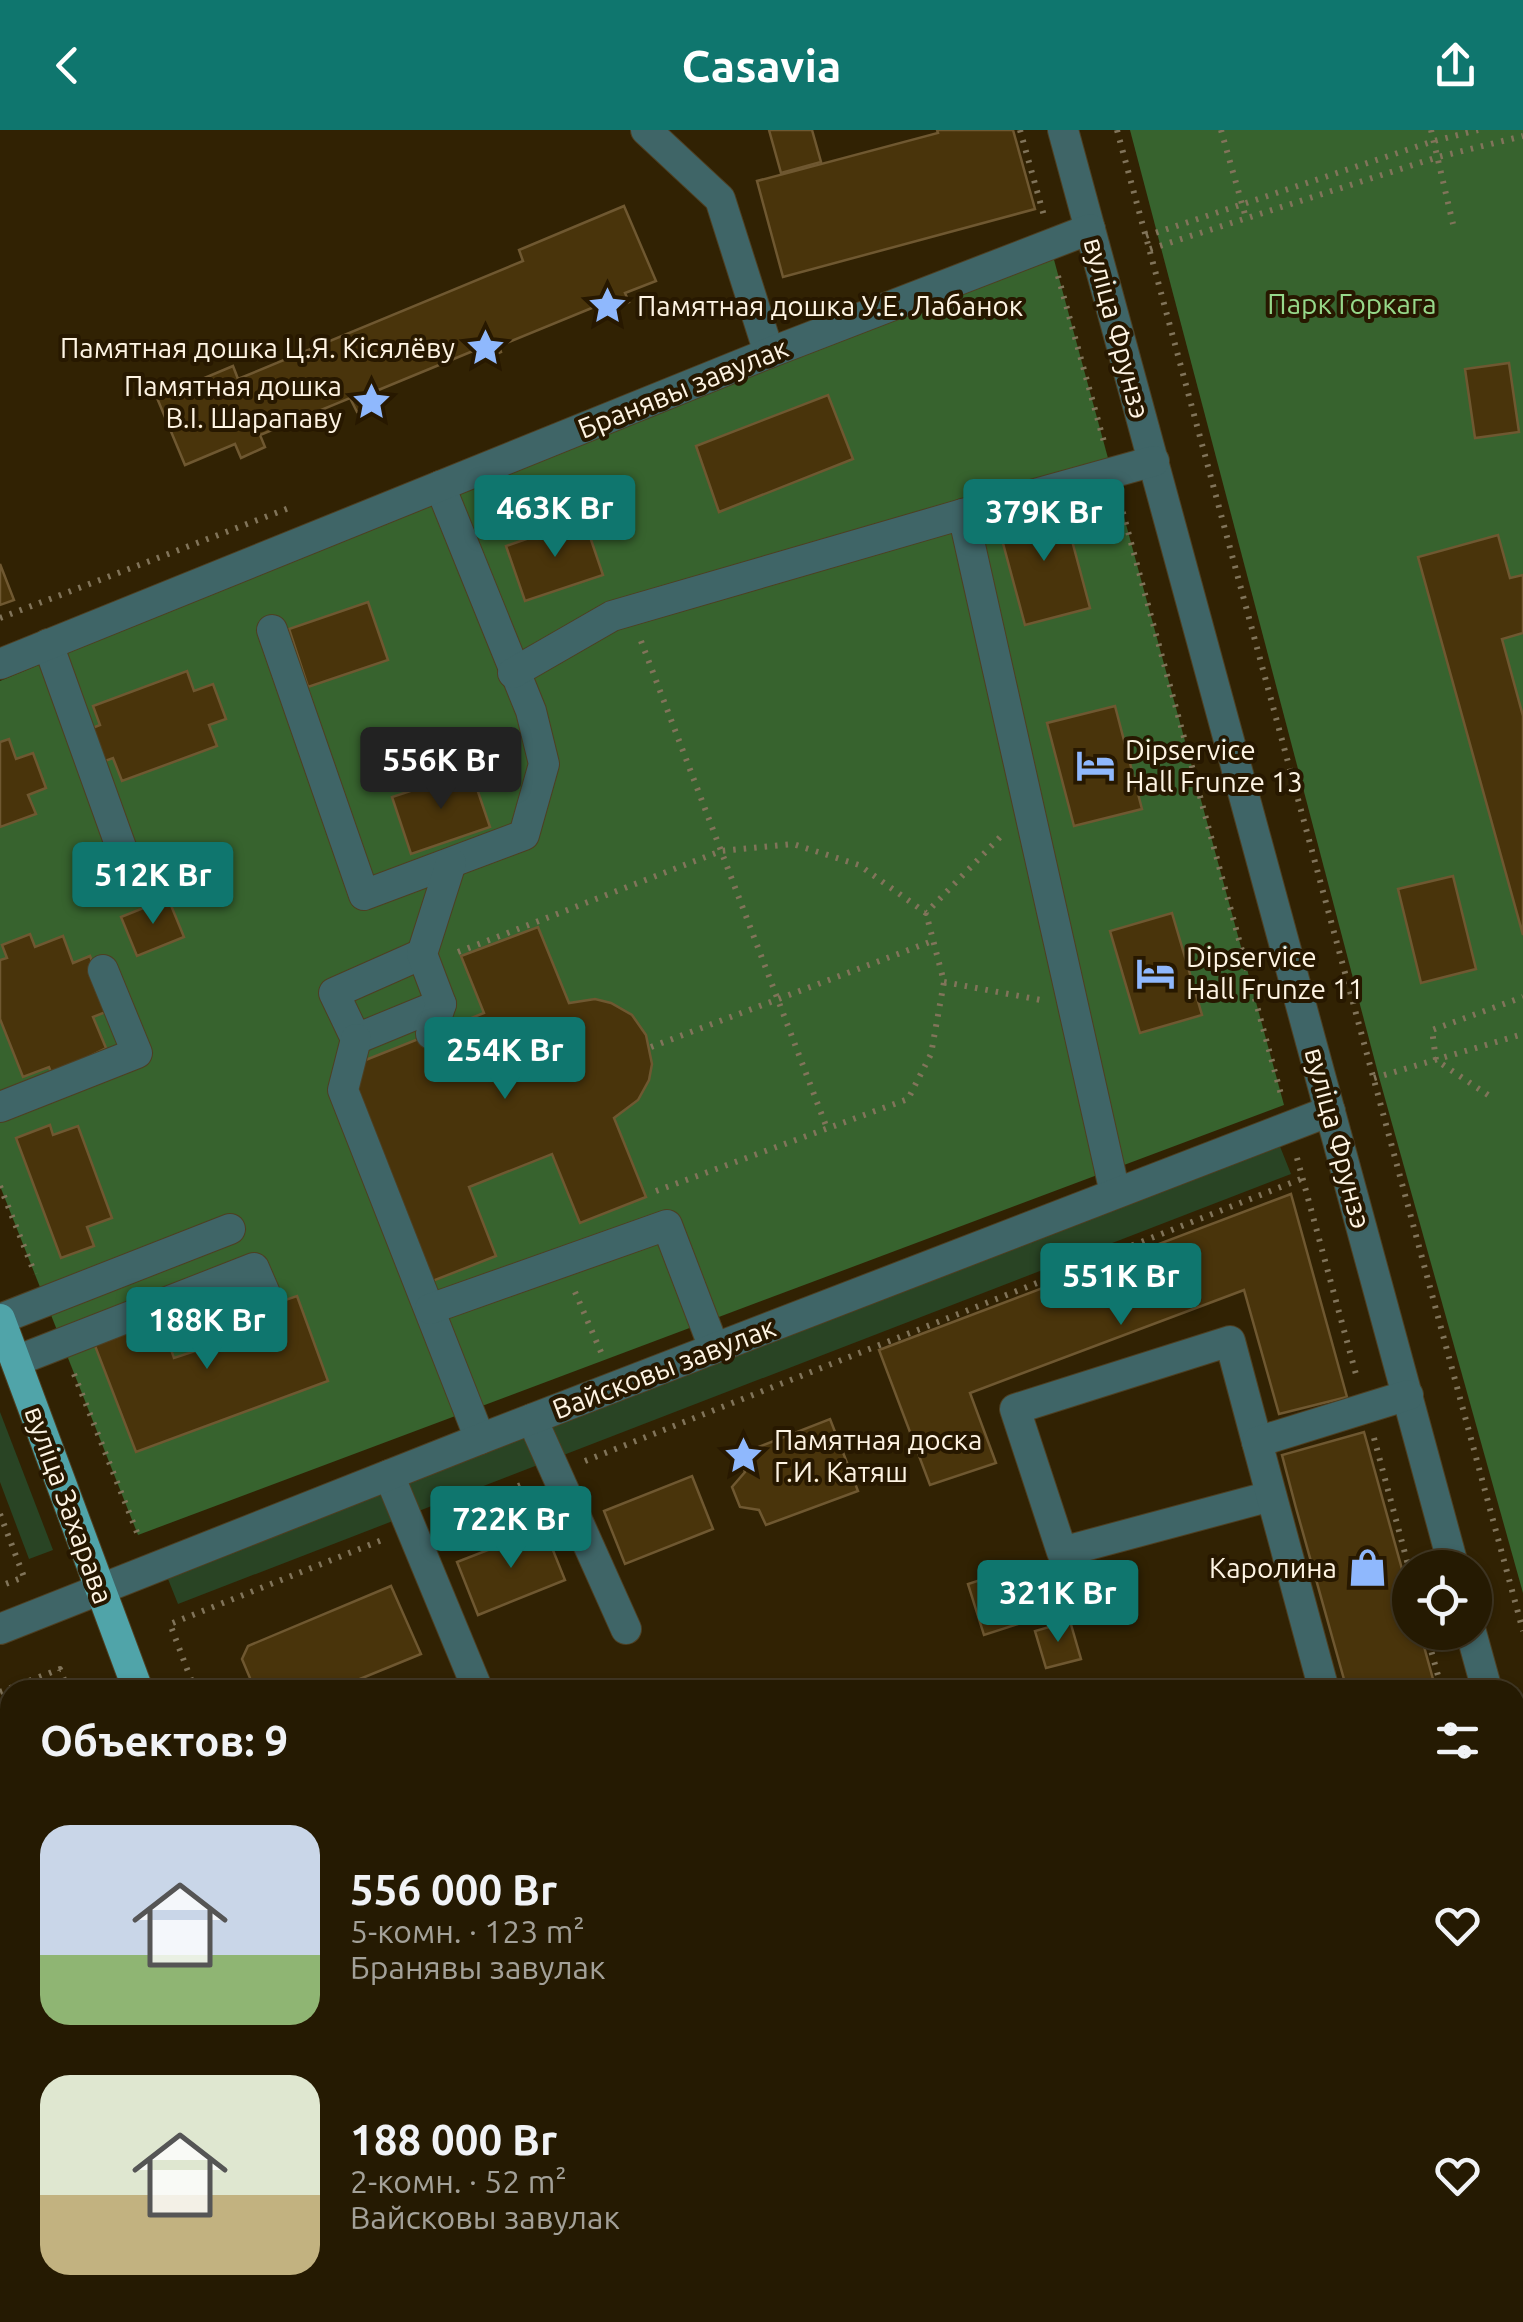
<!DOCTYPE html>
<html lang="ru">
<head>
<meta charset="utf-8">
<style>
	:root { --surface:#251a02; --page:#2d230c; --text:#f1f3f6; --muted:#a3a199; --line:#423824; --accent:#0f766e }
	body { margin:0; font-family:Ubuntu,sans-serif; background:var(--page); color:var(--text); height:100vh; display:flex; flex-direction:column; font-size:38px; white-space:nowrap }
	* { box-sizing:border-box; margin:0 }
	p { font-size:32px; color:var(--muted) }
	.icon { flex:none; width:55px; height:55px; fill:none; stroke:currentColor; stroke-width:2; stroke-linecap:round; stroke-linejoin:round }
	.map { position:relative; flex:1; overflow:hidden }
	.side { position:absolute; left:0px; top:1550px; width:1525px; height:642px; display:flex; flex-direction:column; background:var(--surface); border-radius:30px 30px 0 0; box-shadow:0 2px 8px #0004,0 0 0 2px var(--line) }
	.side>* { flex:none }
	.controls { position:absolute; left:1392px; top:1420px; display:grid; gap:20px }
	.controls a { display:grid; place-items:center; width:100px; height:100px; border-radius:50%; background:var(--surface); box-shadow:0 2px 8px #0004,0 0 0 2px var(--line); font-size:50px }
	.price { position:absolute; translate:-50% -85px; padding:0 22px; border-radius:10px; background:var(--accent); color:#fff; font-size:32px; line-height:65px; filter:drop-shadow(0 2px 5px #0008) }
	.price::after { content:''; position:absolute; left:50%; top:60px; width:30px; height:22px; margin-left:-15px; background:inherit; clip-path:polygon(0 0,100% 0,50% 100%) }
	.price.selected { background:#222; color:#fff }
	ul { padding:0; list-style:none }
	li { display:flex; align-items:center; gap:30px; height:250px; padding:0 40px }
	li span { display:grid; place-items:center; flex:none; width:280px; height:200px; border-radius:30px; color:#555 }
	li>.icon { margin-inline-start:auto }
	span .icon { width:120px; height:120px; fill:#fffc; stroke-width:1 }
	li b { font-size:42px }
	h2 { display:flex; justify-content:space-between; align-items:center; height:120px; padding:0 40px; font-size:42px }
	header { display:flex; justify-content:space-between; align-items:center; height:130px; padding:0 40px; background:var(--accent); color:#fff; font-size:45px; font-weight:700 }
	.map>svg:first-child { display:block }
	.green { fill:#294424 }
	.forest { fill:#37632e }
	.building { fill:#49340b; stroke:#6f5831; stroke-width:2.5 }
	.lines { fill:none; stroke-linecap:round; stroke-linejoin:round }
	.minor-casing { stroke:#4e3f22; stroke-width:32 }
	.major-casing { stroke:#4e3f22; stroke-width:32 }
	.path { stroke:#81745a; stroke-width:6; stroke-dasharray:2.5 8; stroke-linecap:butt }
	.minor { stroke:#3f6567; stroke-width:30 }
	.major { stroke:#50a4a9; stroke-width:30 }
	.labels { text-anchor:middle; stroke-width:8; stroke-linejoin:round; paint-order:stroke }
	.park-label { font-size:28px; fill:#97d98a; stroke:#271800 }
	.poi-label { font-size:28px; fill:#fef4e3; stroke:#271800; text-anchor:start }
	.street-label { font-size:28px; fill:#fef4e3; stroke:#271800 }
</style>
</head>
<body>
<header><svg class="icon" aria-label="back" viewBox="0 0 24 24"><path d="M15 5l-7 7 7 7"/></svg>Casavia<svg class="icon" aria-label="share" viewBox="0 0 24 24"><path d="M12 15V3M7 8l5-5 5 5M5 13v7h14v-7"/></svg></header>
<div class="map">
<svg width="1523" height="2192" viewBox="0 0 1523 2192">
	<rect width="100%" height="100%" fill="#312203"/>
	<g class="green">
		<polygon points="1277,1009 1291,1044 178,1474 164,1439"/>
		<polygon points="0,1282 53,1420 29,1429 0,1352"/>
	</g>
	<g class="forest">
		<polygon points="1130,0 1523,0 1523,1463 1379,947"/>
		<polygon points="1050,115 1284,975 138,1405 0,1056 0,551"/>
	</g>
	<g class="building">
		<polygon points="769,0 812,0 821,32 781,43"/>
		<polygon points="937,0 1013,0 1035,79 783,147 757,51 938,3"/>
		<polygon points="624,76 656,151 625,163 629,172 607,181 604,173 499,216 501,222 477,232 473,221 376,261 381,272 357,282 350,268 260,305 265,317 241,328 235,314 185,335 157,268 233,236 238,249 523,131 519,120"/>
		<polygon points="1509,233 1519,302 1475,308 1465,239"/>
		<polygon points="828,265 853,329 719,382 696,316"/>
		<polygon points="1062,373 1090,478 1025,495 997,391"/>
		<polygon points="584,389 603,445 525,471 506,416"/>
		<polygon points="1498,405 1510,448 1523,445 1523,503 1502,509 1523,586 1523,805 1418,427"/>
		<polygon points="0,434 14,470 0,475"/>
		<polygon points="368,472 388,530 308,557 289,499"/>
		<polygon points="187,541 194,561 213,554 226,589 209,595 217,616 122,651 113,628 94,635 82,602 100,595 93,576"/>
		<polygon points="1115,576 1142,679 1074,696 1047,593"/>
		<polygon points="9,609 16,629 33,623 46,658 28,665 36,684 0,697 0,612"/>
		<polygon points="471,641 490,697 411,724 392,667"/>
		<polygon points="1453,746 1476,839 1421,853 1398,759"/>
		<polygon points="168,768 184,807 137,826 121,787"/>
		<polygon points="1172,783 1202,885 1140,903 1110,801"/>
		<polygon points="538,797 569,873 595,869 611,873 632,885 646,905 652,934 649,950 638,970 614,988 646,1067 580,1093 552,1024 469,1057 496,1126 430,1152 351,958 363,931 484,883 461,826"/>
		<polygon points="30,804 35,817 63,806 73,833 90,826 111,880 93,887 106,918 52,945 49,937 23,947 0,889 0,830 7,828 2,815"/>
		<polygon points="50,995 53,1005 78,996 112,1088 87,1097 94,1116 61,1128 16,1008"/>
		<polygon points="1291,1064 1347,1267 1279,1284 1244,1160 970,1263 996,1333 930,1355 879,1220"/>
		<polygon points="297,1166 328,1251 136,1322 92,1208 157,1181 174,1228 238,1207 232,1188"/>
		<polygon points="830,1289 858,1361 766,1395 759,1380 740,1377 732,1357 745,1342 738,1325"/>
		<polygon points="1364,1302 1410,1468 1410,1502 1420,1502 1436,1560 1347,1560 1296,1378 1282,1325"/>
		<polygon points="692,1346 713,1399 625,1434 604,1381"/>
		<polygon points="544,1398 565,1450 478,1485 457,1432"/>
		<polygon points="1005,1442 1021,1493 984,1505 968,1454"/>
		<polygon points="391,1456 421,1524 333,1560 255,1560 242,1529 248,1516"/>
		<polygon points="1070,1491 1081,1529 1046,1538 1035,1501"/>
		<polygon points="0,1641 10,1667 10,1701 0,1705"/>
		<polygon points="0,1742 8,1761 10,1760 10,2096 0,2070"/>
		<polygon points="1520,1869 1523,1880 1523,2122 1515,2125 1515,1871"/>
		<polygon points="77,2182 178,2182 182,2192 53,2192"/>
		<polygon points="790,2182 942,2182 946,2192 793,2192"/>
		<polygon points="1040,2182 1072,2182 1076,2192 1044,2192"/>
		<polygon points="1103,2182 1117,2182 1121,2192 1079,2192"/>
		<polygon points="1248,2182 1310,2182 1310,2185 1292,2192 1252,2192"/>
	</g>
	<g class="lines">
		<defs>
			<g id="minor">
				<polyline points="646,0 720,69 769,223"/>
				<polyline points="1063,0 1454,1438"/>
				<polyline points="963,384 1154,331"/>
				<polyline points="272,500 364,765 524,705 544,634 531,581 440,356"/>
				<polyline points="48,514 131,745"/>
				<polyline points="0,534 769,223 1090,99"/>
				<polyline points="513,543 612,486 963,384 1115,1063"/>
				<polyline points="422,824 334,863 356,909 441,874"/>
				<polyline points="431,904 441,874 422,824 451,733"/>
				<polyline points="356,909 343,960 480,1309"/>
				<polyline points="0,977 137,923 103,840"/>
				<polyline points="430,1179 667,1095 714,1218"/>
				<polyline points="0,1189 230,1099"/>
				<polyline points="16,1231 254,1138 267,1168"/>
				<polyline points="532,1289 626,1499"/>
				<polyline points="1257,1312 1230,1211 1015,1279 1062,1422 1271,1366"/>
				<polyline points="389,1345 478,1560"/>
				<polyline points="0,1499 480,1309 1330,981"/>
				<polyline points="1471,1502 1487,1560"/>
				<polyline points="1324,1560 1257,1312 1408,1265"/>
				<polyline points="1515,1667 1523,1697"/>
				<polyline points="1515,1824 1523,1821"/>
				<polyline points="0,2139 4,2137"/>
				<polyline points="1515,2149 1523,2147"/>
				<polyline points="1476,2182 1478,2192"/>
			</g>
			<g id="major">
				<polyline points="0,1189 138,1560"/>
				<polyline points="374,2182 377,2192"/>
			</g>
		</defs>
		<use href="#minor" class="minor-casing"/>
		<use href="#major" class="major-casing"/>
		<g class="path">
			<polyline points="1020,0 1044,86"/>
			<polyline points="1117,0 1523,1501"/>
			<polyline points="1221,0 1246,88"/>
			<polyline points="1431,0 1453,94"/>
			<polyline points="1146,106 1434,11 1478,0"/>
			<polyline points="1150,119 1438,27 1523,6"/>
			<polyline points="1058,146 1104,312"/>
			<polyline points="1120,372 1282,968"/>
			<polyline points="0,488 289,378"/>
			<polyline points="641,511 828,1001"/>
			<polyline points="458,822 721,721 793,714 859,735 926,783 1004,703"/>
			<polyline points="944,852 1041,870"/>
			<polyline points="651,917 935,810"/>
			<polyline points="1374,948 1523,904"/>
			<polyline points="1488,965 1436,930 1432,900 1523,867"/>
			<polyline points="1297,1028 1357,1248"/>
			<polyline points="0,1056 35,1144"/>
			<polyline points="656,1061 908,969 931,924 944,852 926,783"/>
			<polyline points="575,1162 604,1229"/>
			<polyline points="74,1244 138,1405 141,1404"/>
			<polyline points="1374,1308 1410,1442"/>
			<polyline points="585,1331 1301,1049"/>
			<polyline points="0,1384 24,1447 0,1456"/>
			<polyline points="440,1387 526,1353"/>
			<polyline points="1426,1502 1442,1560"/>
			<polyline points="195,1560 170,1494 382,1410"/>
			<polyline points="0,1562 60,1539 68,1560"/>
			<polyline points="0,1603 10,1629"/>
			<polyline points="0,1734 10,1731"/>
			<polyline points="225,2182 228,2192"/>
			<polyline points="426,2182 430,2192"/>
			<polyline points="1328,2182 1329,2192"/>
			<polyline points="294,2192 295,2182"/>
			<polyline points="695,2192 718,2182"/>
		</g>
		<use href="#minor" class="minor"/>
		<use href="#major" class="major"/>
	</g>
	<defs>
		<symbol id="sight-bare" viewBox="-9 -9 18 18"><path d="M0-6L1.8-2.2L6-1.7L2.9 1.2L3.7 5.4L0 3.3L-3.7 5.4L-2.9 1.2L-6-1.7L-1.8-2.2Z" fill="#8fb8fd" stroke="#271800" stroke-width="2.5" paint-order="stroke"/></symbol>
		<symbol id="hotel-bare" viewBox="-9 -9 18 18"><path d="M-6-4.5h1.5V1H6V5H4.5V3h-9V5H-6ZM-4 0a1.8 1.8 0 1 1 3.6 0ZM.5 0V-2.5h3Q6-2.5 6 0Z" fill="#8fb8fd" stroke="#271800" stroke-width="2.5" paint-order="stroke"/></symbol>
		<symbol id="shop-bare" viewBox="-9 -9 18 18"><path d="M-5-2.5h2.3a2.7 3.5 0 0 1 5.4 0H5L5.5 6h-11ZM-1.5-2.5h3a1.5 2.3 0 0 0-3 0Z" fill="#8fb8fd" stroke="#271800" stroke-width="2.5" paint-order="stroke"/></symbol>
	</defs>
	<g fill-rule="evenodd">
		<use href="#sight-bare" x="580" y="148" width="55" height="55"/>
		<use href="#sight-bare" x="458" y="190" width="55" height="55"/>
		<use href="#sight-bare" x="344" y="244" width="55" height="55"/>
		<use href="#hotel-bare" x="1068" y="608" width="55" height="55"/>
		<use href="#hotel-bare" x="1128" y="816" width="55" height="55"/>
		<use href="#sight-bare" x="716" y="1298" width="55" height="55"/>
		<use href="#shop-bare" x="1340" y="1410" width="55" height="55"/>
	</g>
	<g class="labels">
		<g class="park-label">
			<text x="1352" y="184">Парк Горкага</text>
		</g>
		<g class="poi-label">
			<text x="637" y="186">Памятная дошка У.Е. Лабанок</text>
			<text x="455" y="228" text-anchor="end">Памятная дошка Ц.Я. Кісялёву</text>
			<text x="342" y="266" text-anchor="end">Памятная дошка<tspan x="342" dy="32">В.І. Шарапаву</tspan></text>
			<text x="1125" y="630">Dipservice<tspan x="1125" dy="32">Hall Frunze 13</tspan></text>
			<text x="1186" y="837">Dipservice<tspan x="1186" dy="32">Hall Frunze 11</tspan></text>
			<text x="774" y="1320">Памятная доска<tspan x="774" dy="32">Г.И. Катяш</tspan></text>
			<text x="1337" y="1448" text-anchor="end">Каролина</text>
		</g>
		<g class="street-label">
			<text transform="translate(1117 198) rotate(75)" y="10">вуліца Фрунзэ</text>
			<text transform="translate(683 258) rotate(-22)" y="10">Бранявы завулак</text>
			<text transform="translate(1338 1008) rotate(75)" y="10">вуліца Фрунзэ</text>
			<text transform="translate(664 1238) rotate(-21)" y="10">Вайсковы завулак</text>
			<text transform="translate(69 1375) rotate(70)" y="10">вуліца Захарава</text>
		</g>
	</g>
</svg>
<div class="controls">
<a><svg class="icon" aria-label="locate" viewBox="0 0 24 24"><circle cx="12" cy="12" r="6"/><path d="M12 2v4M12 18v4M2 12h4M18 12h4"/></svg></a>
</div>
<b class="price" style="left:555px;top:430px">463K Br</b>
<b class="price" style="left:1044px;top:434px">379K Br</b>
<b class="price selected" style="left:441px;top:682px">556K Br</b>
<b class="price" style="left:153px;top:797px">512K Br</b>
<b class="price" style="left:505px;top:972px">254K Br</b>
<b class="price" style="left:1121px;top:1198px">551K Br</b>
<b class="price" style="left:207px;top:1242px">188K Br</b>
<b class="price" style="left:511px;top:1441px">722K Br</b>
<b class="price" style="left:1058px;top:1515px">321K Br</b>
<section class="side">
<h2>Объектов: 9<svg class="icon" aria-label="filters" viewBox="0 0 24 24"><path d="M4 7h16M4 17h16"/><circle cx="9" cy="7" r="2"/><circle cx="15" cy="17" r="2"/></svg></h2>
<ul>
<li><span style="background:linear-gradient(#c9d6e8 65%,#8fb573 0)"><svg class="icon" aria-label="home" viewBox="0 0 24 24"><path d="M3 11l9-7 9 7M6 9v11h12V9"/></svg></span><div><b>556 000 Br</b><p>5-комн. · 123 m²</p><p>Бранявы завулак</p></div><svg class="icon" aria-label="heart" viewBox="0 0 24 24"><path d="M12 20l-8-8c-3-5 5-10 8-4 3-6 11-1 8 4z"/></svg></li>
<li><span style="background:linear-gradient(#dfe7d0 60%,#c2b280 0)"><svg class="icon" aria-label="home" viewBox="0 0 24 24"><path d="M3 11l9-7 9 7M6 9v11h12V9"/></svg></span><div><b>188 000 Br</b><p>2-комн. · 52 m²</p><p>Вайсковы завулак</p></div><svg class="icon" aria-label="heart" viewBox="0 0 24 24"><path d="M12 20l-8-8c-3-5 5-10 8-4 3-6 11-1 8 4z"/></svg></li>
</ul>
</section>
</div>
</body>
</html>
